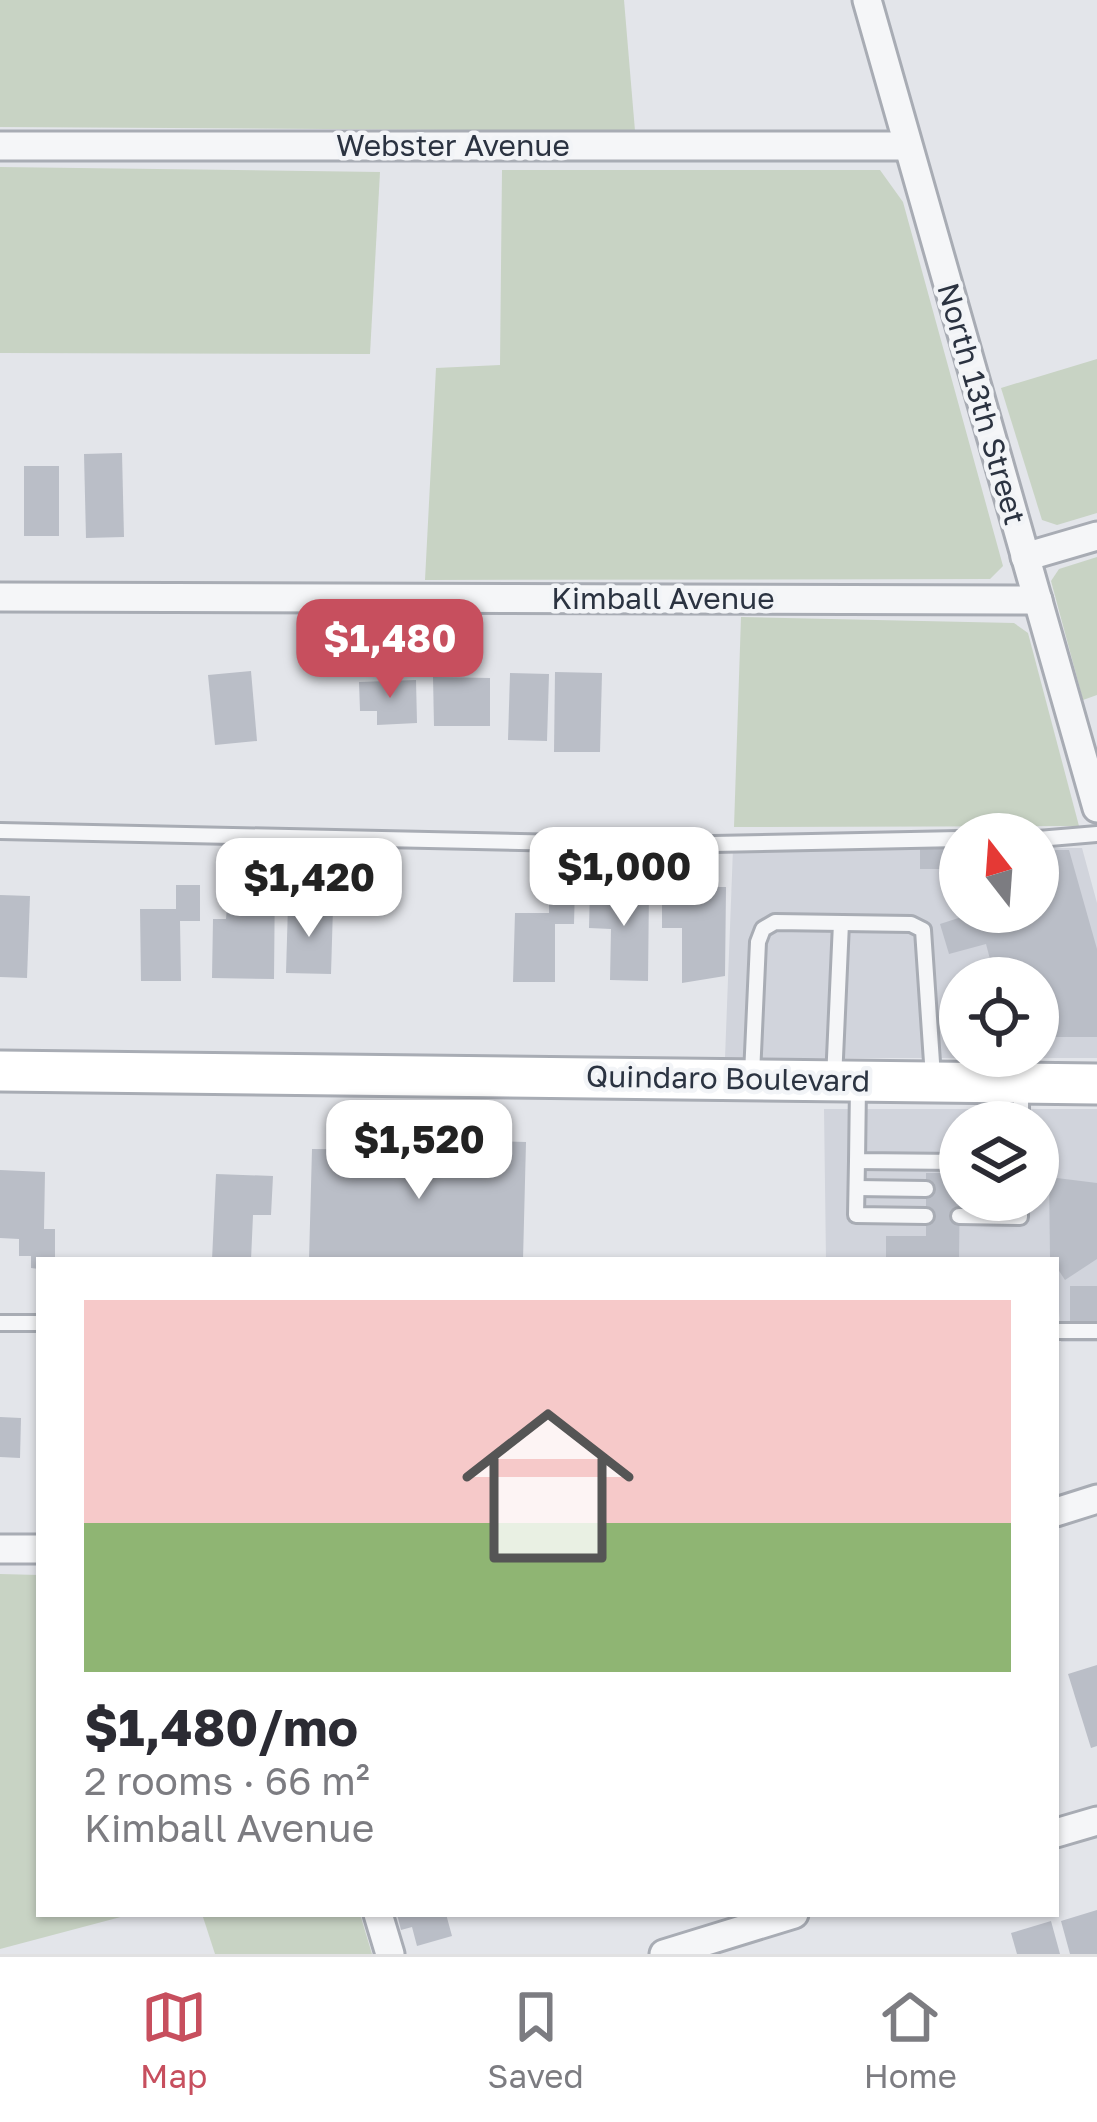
<!DOCTYPE html>
<html lang="en">
<head>
<meta charset="utf-8">
<style>
	:root { --surface:#fff; --page:#f7f7f7; --text:#2b2b33; --muted:#7c7c81; --line:#e1e1e2; --accent:#c74f5e }
	body { margin:0; font-family:"Golos Text",sans-serif; background:var(--page); color:var(--text); height:100vh; display:flex; flex-direction:column; font-size:45px; white-space:nowrap }
	* { box-sizing:border-box; margin:0 }
	p { font-size:39px; color:var(--muted) }
	.icon { flex:none; width:66px; height:66px; fill:none; stroke:currentColor; stroke-width:2; stroke-linecap:round; stroke-linejoin:round }
	.map { position:relative; flex:1; overflow:hidden }
	.side { position:absolute; left:36px; top:1257px; width:1023px; height:660px; display:flex; flex-direction:column; background:var(--surface); border-radius:0px; box-shadow:0 3px 9px #0004 }
	.side>* { flex:none }
	.needle { width:78px; rotate:343deg }
	.fabs { position:absolute; left:939px; top:813px; display:grid; gap:24px }
	.fabs a { display:grid; place-items:center; width:120px; height:120px; border-radius:50%; background:var(--surface); box-shadow:0 3px 9px #0004; font-size:60px }
	.price { position:absolute; translate:-50% -102px; padding:0 27px; border-radius:24px; background:#fff; color:#222; font-size:39px; line-height:78px; filter:drop-shadow(0 3px 6px #0008) }
	.price::after { content:''; position:absolute; left:50%; top:72px; width:36px; height:27px; margin-left:-18px; background:inherit; clip-path:polygon(0 0,100% 0,50% 100%) }
	.price.active { background:var(--accent); color:#fff }
	ul { padding:0; list-style:none }
	li { display:grid; align-content:center; gap:24px; height:636px; padding:0 48px }
	li span { display:grid; place-items:center; height:372px; border-radius:0px; color:#555 }
	li>.icon { margin-inline-start:auto }
	span .icon { width:216px; height:216px; fill:#fffc; stroke-width:1 }
	li b { font-size:51px }
	.menu { display:flex; justify-content:space-around; align-items:center; height:168px; border-top:3px solid var(--line); background:var(--surface); font-size:33px; color:var(--muted) }
	.menu a { display:grid; justify-items:center; gap:6px }
	.menu .active { color:var(--accent) }
	.map>svg:first-child { display:block }
	.built { fill:#d1d4dc; fill-rule:evenodd }
	.green { fill:#c8d3c4 }
	.building { fill:#babec7 }
	.lines { fill:none; stroke-linecap:round; stroke-linejoin:round }
	.lane-casing { stroke:#a8acb4; stroke-width:20 }
	.street-casing { stroke:#a8acb4; stroke-width:33 }
	.secondary-casing { stroke:#a8acb4; stroke-width:45 }
	.lane { stroke:#f5f6f8; stroke-width:14 }
	.street { stroke:#f5f6f8; stroke-width:27 }
	.secondary { stroke:#fff; stroke-width:39 }
	.labels { text-anchor:middle; stroke-width:9; stroke-linejoin:round; paint-order:stroke }
	.street-label { font-size:30px; fill:#2b3341; stroke:#f2f4f7 }
</style>
</head>
<body>
<div class="map">
<svg width="1097" height="1954" viewBox="0 0 1097 1954">
	<rect width="100%" height="100%" fill="#e3e5ea"/>
	<g class="built">
		<path d="M 960,848 L 960,912 L 1038,912 L 1038,848 L 1082,848 L 1097,903 L 1097,1058 L 725,1058 L 733,849 ZM 960,978 L 1038,978 L 1038,1056 L 960,1056 Z"/>
		<path d="M 824,1109 L 1097,1109 L 1097,1342 L 1061,1342 L 1056,1260 L 826,1260 ZM 960,1122 L 1038,1122 L 1038,1200 L 960,1200 Z"/>
	</g>
	<g class="green">
		<polygon points="0,0 624,0 635,131 0,127"/>
		<polygon points="0,167 380,172 370,354 0,353"/>
		<polygon points="502,170 880,170 903,202 1003,566 990,579 425,580 436,368 500,365"/>
		<polygon points="1097,359 1097,513 1057,525 1042,520 1001,388"/>
		<polygon points="1097,557 1097,695 1083,700 1051,581 1059,569"/>
		<polygon points="741,617 1014,623 1028,633 1079,826 734,827"/>
		<polygon points="0,1574 39,1575 39,1914 132,1914 0,1949"/>
		<polygon points="202,1914 360,1914 372,1954 215,1954"/>
	</g>
	<g class="building">
		<polygon points="122,453 124,537 86,538 84,454"/>
		<rect x="24" y="466" width="35" height="70"/>
		<polygon points="251,671 257,741 215,745 208,675"/>
		<polygon points="555,672 602,673 600,752 554,752"/>
		<polygon points="510,673 549,674 547,741 508,740"/>
		<polygon points="433,677 490,678 490,726 434,726"/>
		<polygon points="416,680 417,723 377,725 377,711 360,711 359,682"/>
		<rect x="920" y="849" width="40" height="20"/>
		<polygon points="1038,850 1069,850 1097,949 1097,1037 1038,1037 1038,978 995,978 986,944 949,954 940,924 977,912 1038,912"/>
		<polygon points="251,873 275,873 274,979 212,978 213,919 226,919 227,907 239,907 239,894 251,895"/>
		<polygon points="176,885 200,885 200,921 180,921 181,981 141,981 140,909 176,909"/>
		<polygon points="549,886 575,886 574,924 555,924 555,982 513,982 515,913 549,913"/>
		<polygon points="662,887 726,887 725,976 682,983 682,928 662,928"/>
		<polygon points="590,888 649,889 648,981 610,980 611,929 589,928"/>
		<polygon points="0,895 30,896 27,978 0,977"/>
		<polygon points="288,905 333,907 331,974 286,973"/>
		<polygon points="398,1139 526,1142 523,1260 309,1260 312,1149 398,1150"/>
		<polygon points="0,1170 45,1172 44,1229 55,1229 55,1260 39,1260 39,1269 31,1268 31,1256 19,1256 19,1239 0,1238"/>
		<polygon points="926,1173 960,1173 959,1260 886,1260 886,1236 926,1236"/>
		<polygon points="216,1174 273,1176 271,1215 253,1215 251,1260 212,1260"/>
		<polygon points="1049,1177 1097,1183 1097,1259 1065,1280 1050,1257"/>
		<polygon points="1070,1286 1097,1286 1097,1322 1070,1321"/>
		<polygon points="0,1417 21,1418 20,1458 0,1457"/>
		<polygon points="1097,1665 1097,1746 1091,1748 1068,1674"/>
		<polygon points="1097,1910 1097,1954 1070,1954 1061,1921"/>
		<polygon points="397,1914 446,1914 452,1936 417,1946 412,1927 401,1930"/>
		<polygon points="1051,1921 1060,1954 1017,1954 1011,1933"/>
	</g>
	<g class="lines">
		<defs>
			<g id="lane">
				<polyline points="0,831 662,845 960,839"/>
				<polyline points="1038,839 1097,834"/>
				<polyline points="752,1075 758,942 763,929 775,922 911,924 923,930 933,1077"/>
				<polyline points="834,1080 841,923"/>
				<polyline points="1021,1085 1021,1122"/>
				<polyline points="858,1086 857,1161 960,1162"/>
				<polyline points="857,1161 856,1215 926,1216"/>
				<polyline points="857,1188 926,1189"/>
				<polyline points="959,1216 1020,1217 1020,1200"/>
				<polyline points="0,1323 39,1323"/>
				<polyline points="1056,1331 1097,1331"/>
			</g>
			<g id="street">
				<polyline points="867,0 1097,808"/>
				<polyline points="0,146 905,146"/>
				<polyline points="1025,557 1097,536"/>
				<polyline points="0,597 1038,600"/>
				<polyline points="1056,1512 1097,1499"/>
				<polyline points="0,1549 39,1549"/>
				<polyline points="1056,1833 1097,1821"/>
				<polyline points="378,1914 390,1954"/>
				<polyline points="664,1954 794,1914"/>
			</g>
			<polyline id="secondary" points="0,1071 1097,1084"/>
		</defs>
		<use href="#lane" class="lane-casing"/>
		<use href="#street" class="street-casing"/>
		<use href="#secondary" class="secondary-casing"/>
		<use href="#lane" class="lane"/>
		<use href="#street" class="street"/>
		<use href="#secondary" class="secondary"/>
	</g>
	<g class="labels">
		<g class="street-label">
			<text x="453" y="156">Webster Avenue</text>
			<text transform="translate(981 404) rotate(74)" y="10">North 13th Street</text>
			<text x="663" y="609">Kimball Avenue</text>
			<text transform="translate(728 1079) rotate(1)" y="10">Quindaro Boulevard</text>
		</g>
	</g>
</svg>
<div class="fabs">
<a><svg class="needle" viewBox="-14 -14 28 28"><path d="M0-13l5 13h-10z" fill="#e53935"/><path d="M0 13l5-13h-10z" fill="#7c7c81"/></svg></a>
<a><svg class="icon" aria-label="locate" viewBox="0 0 24 24"><circle cx="12" cy="12" r="6"/><path d="M12 2v4M12 18v4M2 12h4M18 12h4"/></svg></a>
<a><svg class="icon" aria-label="layers" viewBox="0 0 24 24"><path d="M12 4l9 5-9 5-9-5zM3 14l9 5 9-5"/></svg></a>
</div>
<b class="price active" style="left:390px;top:701px">$1,480</b>
<b class="price" style="left:624px;top:929px">$1,000</b>
<b class="price" style="left:309px;top:940px">$1,420</b>
<b class="price" style="left:419px;top:1202px">$1,520</b>
<section class="side">
<ul>
<li><span style="background:linear-gradient(#f6c9c9 60%,#8fb573 0)"><svg class="icon" aria-label="home" viewBox="0 0 24 24"><path d="M3 11l9-7 9 7M6 9v11h12V9"/></svg></span><div><b>$1,480/mo</b><p>2 rooms · 66 m²</p><p>Kimball Avenue</p></div></li>
</ul>
</section>
</div>
<nav class="menu">
<a class="active"><svg class="icon" aria-label="map" viewBox="0 0 24 24"><path d="M3 6l6-2 6 2 6-2v14l-6 2-6-2-6 2zM9 4v14M15 6v14"/></svg>Map</a>
<a><svg class="icon" aria-label="saved" viewBox="0 0 24 24"><path d="M7 4h10v16l-5-4-5 4z"/></svg>Saved</a>
<a><svg class="icon" aria-label="home" viewBox="0 0 24 24"><path d="M3 11l9-7 9 7M6 9v11h12V9"/></svg>Home</a>
</nav>
</body>
</html>
